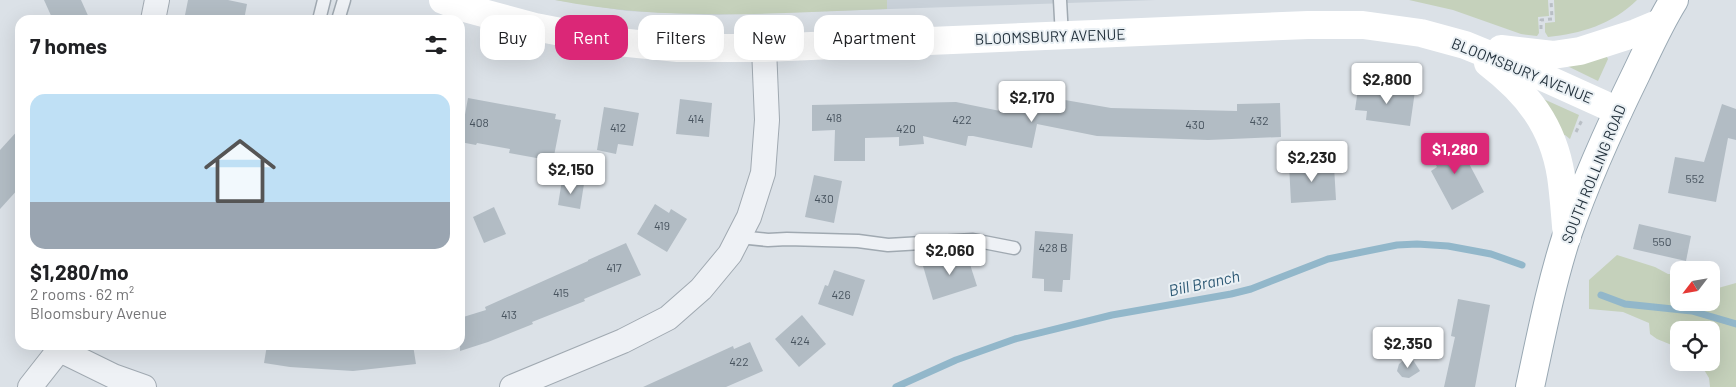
<!DOCTYPE html>
<html lang="en">
<head>
<meta charset="utf-8">
<style>
	:root { --surface:#fff; --page:#f2f2f2; --text:#202124; --muted:#757577; --accent:#db2777 }
	body { margin:0; font-family:Barlow,sans-serif; background:var(--page); color:var(--text); height:100vh; display:flex; flex-direction:column; font-size:19px; white-space:nowrap }
	* { box-sizing:border-box; margin:0 }
	p { font-size:16px; color:var(--muted) }
	.icon { flex:none; width:28px; height:28px; fill:none; stroke:currentColor; stroke-width:2; stroke-linecap:round; stroke-linejoin:round }
	.map { position:relative; flex:1; overflow:hidden }
	.sheet { position:absolute; left:15px; top:15px; width:450px; height:335px; display:flex; flex-direction:column; background:var(--surface); border-radius:15px; box-shadow:0 5px 20px #0002 }
	.sheet>* { flex:none }
	.banner { position:absolute; left:480px; top:15px; width:475px; height:45px; display:flex; gap:10px }
	.needle { width:32px; rotate:239deg }
	.controls { position:absolute; left:1670px; top:261px; display:grid; gap:10px }
	.controls a { display:grid; place-items:center; width:50px; height:50px; border-radius:10px; background:var(--surface); box-shadow:0 5px 20px #0002; font-size:25px }
	.price { position:absolute; translate:-50% -42px; padding:0 11px; border-radius:5px; background:#fff; color:#222; font-size:16px; line-height:32px; filter:drop-shadow(0 1px 2px #0008) }
	.price::after { content:''; position:absolute; left:50%; top:30px; width:15px; height:11px; margin-left:-8px; background:inherit; clip-path:polygon(0 0,100% 0,50% 100%) }
	.price.selected { background:var(--accent); color:#fff }
	ul { padding:0; list-style:none }
	li { display:grid; align-content:center; gap:10px; height:265px; padding:0 15px }
	li span { display:grid; place-items:center; height:155px; border-radius:15px; color:#555 }
	li>.icon { margin-inline-start:auto }
	span .icon { width:90px; height:90px; fill:#fffc; stroke-width:1 }
	li b { font-size:21px }
	h2 { display:flex; justify-content:space-between; align-items:center; height:60px; padding:0 15px; font-size:21px }
	.chip { padding:0 18px; border-radius:15px; background:var(--surface); box-shadow:0 5px 20px #0002; font-size:18px; line-height:45px }
	.chip.selected { background:var(--accent); color:#fff }
	.map>svg:first-child { display:block }
	.built { fill:#c9d1d9 }
	.green { fill:#c5d1bb }
	.lines { fill:none; stroke-linecap:round; stroke-linejoin:round }
	.stream { stroke:#92b7ca; stroke-width:7 }
	.building { fill:#b2bcc4 }
	.service-casing { stroke:#a0a9b1; stroke-width:15 }
	.minor-casing { stroke:#a0a9b1; stroke-width:26 }
	.primary-casing { stroke:#99a8b3; stroke-width:30 }
	.path { stroke:#b9bfc5; stroke-width:3; stroke-dasharray:4 4; stroke-linecap:butt }
	.service { stroke:#eef1f5; stroke-width:12 }
	.minor { stroke:#eef1f5; stroke-width:24 }
	.secondary { stroke:#fff; stroke-width:28 }
	.primary { stroke:#fff; stroke-width:28 }
	.labels { text-anchor:middle; stroke-width:4; stroke-linejoin:round; paint-order:stroke }
	.number-label { font-size:12px; fill:#48545f }
	.street-label { font-size:15px; fill:#24323d; stroke:#eaf0f4 }
	.water-label { font-size:16px; font-style:italic; fill:#2c5874; stroke:#eaf0f4 }
</style>
</head>
<body>
<div class="map">
<svg width="1736" height="387" viewBox="0 0 1736 387">
	<rect width="100%" height="100%" fill="#dbe1e7"/>
	<polygon class="built" points="555,0 1156,0 714,15 627,11"/>
	<g class="green">
		<path d="M 555,0 L 887,0 L 887,9 C 776,13 664,22 555,0 Z"/>
		<polygon points="1409,0 1548,0 1549,16 1538,17 1539,33 1537,36 1521,34 1453,10"/>
		<path d="M 1554,0 L 1637,0 C 1613,24 1580,34 1548,37 L 1545,32 L 1545,23 L 1555,22 Z"/>
		<polygon points="1604,52 1608,59 1598,81 1559,62"/>
		<polygon points="1539,97 1579,115 1570,139 1565,135 1560,136"/>
		<polygon points="1617,255 1655,267 1668,274 1679,274 1679,302 1711,302 1711,290 1736,283 1736,387 1710,387 1709,378 1700,363 1711,362 1711,330 1679,330 1679,348 1657,339 1650,334 1649,323 1623,312 1589,309 1589,280"/>
	</g>
	<g class="lines">
		<g class="stream">
			<polyline points="1601,295 1625,304 1692,311 1736,324"/>
			<polyline points="896,387 956,360 1015,339 1112,315 1231,294 1251,289 1328,259 1397,245 1417,244 1448,246 1491,254 1522,265"/>
		</g>
	</g>
	<g class="building">
		<polygon points="44,0 81,0 90,20 53,20"/>
		<polygon points="188,0 228,0 247,4 244,20 192,20 193,17 185,15"/>
		<polygon points="1371,85 1415,91 1410,126 1366,120 1367,111 1355,110 1358,89 1370,90"/>
		<polygon points="468,98 556,114 555,119 561,120 553,161 509,153 510,149 477,143 476,145 460,142"/>
		<polygon points="680,99 712,103 709,137 676,134"/>
		<polygon points="1013,99 1059,109 1061,104 1064,105 1065,100 1111,108 1237,111 1237,104 1280,103 1281,137 1208,140 1097,136 1037,124 1032,148 973,136 968,136 966,146 923,136 924,144 899,146 899,137 865,138 865,161 834,161 835,130 812,131 812,105 956,102 1010,113"/>
		<polygon points="1722,104 1736,109 1736,140 1728,138 1716,202 1668,193 1675,157 1704,162"/>
		<polygon points="604,107 639,113 633,146 618,144 616,154 597,150"/>
		<polygon points="20,128 20,187 0,209 0,150"/>
		<polygon points="1456,139 1484,192 1452,210 1431,171 1437,167 1430,153"/>
		<polygon points="1321,162 1321,167 1334,166 1336,200 1291,203 1289,164"/>
		<polygon points="814,175 842,181 834,223 805,217"/>
		<polygon points="562,180 584,184 580,209 558,205"/>
		<polygon points="655,204 669,213 671,209 687,219 667,252 637,234"/>
		<polygon points="494,207 506,234 484,243 473,217"/>
		<polygon points="1639,224 1691,236 1686,261 1633,249"/>
		<polygon points="1035,231 1073,234 1070,280 1063,280 1062,292 1044,291 1044,279 1032,278"/>
		<polygon points="626,243 641,275 584,299 585,301 532,322 533,324 488,342 460,351 460,318 486,310 485,307 588,261 588,260"/>
		<polygon points="966,252 977,286 933,300 923,266"/>
		<polygon points="834,270 865,280 853,316 818,304 825,285 828,286"/>
		<polygon points="1458,299 1490,305 1475,387 1444,387 1455,337 1451,336"/>
		<polygon points="802,315 826,344 799,367 775,339"/>
		<polygon points="750,342 763,371 726,387 643,387 733,346 734,349"/>
		<polygon points="267,345 413,345 416,364 353,371 290,367 264,363"/>
		<polygon points="1405,359 1413,360 1420,371 1409,378 1402,377 1397,371 1399,364"/>
	</g>
	<g class="lines">
		<defs>
			<g id="service">
				<polyline points="1060,0 1062,37"/>
				<polyline points="319,20 324,0"/>
				<polyline points="338,20 344,0"/>
				<polyline points="739,237 768,240 787,239 858,241 888,245 973,240 1014,248"/>
			</g>
			<g id="minor">
				<polyline points="153,20 157,0"/>
				<polyline points="60,350 113,376 144,387"/>
				<polyline points="30,387 63,345"/>
				<polyline points="512,387 623,341 668,318 701,289 730,254 749,217 763,173 767,120 764,48"/>
			</g>
			<path id="primary" d="M 1530,387 C 1541,336 1551,284 1567,235 C 1586,180 1610,127 1636,74 C 1648,49 1659,24 1674,0"/>
		</defs>
		<use href="#service" class="service-casing"/>
		<use href="#minor" class="minor-casing"/>
		<use href="#primary" class="primary-casing"/>
		<g class="path">
			<polyline points="1541,29 1541,20 1552,19 1551,0"/>
			<polyline points="1576,132 1582,120"/>
		</g>
		<use href="#service" class="service"/>
		<use href="#minor" class="minor"/>
		<g class="secondary">
			<polyline points="443,0 461,7 535,27 608,41 678,48 764,48 1308,25 1363,25 1421,33 1465,45 1534,73 1618,111"/>
			<polyline points="1501,49 1553,55 1580,51 1636,33 1660,23"/>
			<path d="M 1488,63 C 1527,93 1553,125 1561,176 C 1564,196 1565,217 1567,237"/>
		</g>
		<use href="#primary" class="primary"/>
	</g>
	<g class="labels">
		<g class="number-label">
			<text x="834" y="122">418</text>
			<text x="696" y="123">414</text>
			<text x="962" y="124">422</text>
			<text x="1259" y="125">432</text>
			<text x="479" y="127">408</text>
			<text x="1195" y="129">430</text>
			<text x="618" y="132">412</text>
			<text x="906" y="133">420</text>
			<text x="1695" y="183">552</text>
			<text x="824" y="203">430</text>
			<text x="662" y="230">419</text>
			<text x="1662" y="246">550</text>
			<text x="1053" y="252">428 B</text>
			<text x="614" y="272">417</text>
			<text x="561" y="297">415</text>
			<text x="841" y="299">426</text>
			<text x="509" y="319">413</text>
			<text x="800" y="345">424</text>
			<text x="739" y="366">422</text>
		</g>
		<g class="street-label">
			<text transform="translate(1050 37) rotate(-2)" y="5">BLOOMSBURY AVENUE</text>
			<text transform="translate(1522 71) rotate(22)" y="5">BLOOMSBURY AVENUE</text>
			<text transform="translate(1594 174) rotate(-68)" y="5">SOUTH ROLLING ROAD</text>
		</g>
		<g class="water-label">
			<text transform="translate(1204 283) rotate(-12)" y="6">Bill Branch</text>
		</g>
	</g>
</svg>
<div class="controls">
<a><svg class="needle" viewBox="-14 -14 28 28"><path d="M0-13l5 13h-10z" fill="#e53935"/><path d="M0 13l5-13h-10z" fill="#757577"/></svg></a>
<a><svg class="icon" aria-label="locate" viewBox="0 0 24 24"><circle cx="12" cy="12" r="6"/><path d="M12 2v4M12 18v4M2 12h4M18 12h4"/></svg></a>
</div>
<b class="price" style="left:1387px;top:105px">$2,800</b>
<b class="price" style="left:1032px;top:123px">$2,170</b>
<b class="price selected" style="left:1455px;top:175px">$1,280</b>
<b class="price" style="left:1312px;top:183px">$2,230</b>
<b class="price" style="left:571px;top:195px">$2,150</b>
<b class="price" style="left:950px;top:276px">$2,060</b>
<b class="price" style="left:1408px;top:369px">$2,350</b>
<div class="banner">
<a class="chip">Buy</a>
<a class="chip selected">Rent</a>
<a class="chip">Filters</a>
<a class="chip">New</a>
<a class="chip">Apartment</a>
</div>
<section class="sheet">
<h2>7 homes<svg class="icon" aria-label="filters" viewBox="0 0 24 24"><path d="M4 7h16M4 17h16"/><circle cx="9" cy="7" r="2"/><circle cx="15" cy="17" r="2"/></svg></h2>
<ul>
<li><span style="background:linear-gradient(#bfe0f5 70%,#9aa5b1 0)"><svg class="icon" aria-label="home" viewBox="0 0 24 24"><path d="M3 11l9-7 9 7M6 9v11h12V9"/></svg></span><div><b>$1,280/mo</b><p>2 rooms · 62 m²</p><p>Bloomsbury Avenue</p></div></li>
</ul>
</section>
</div>
</body>
</html>
